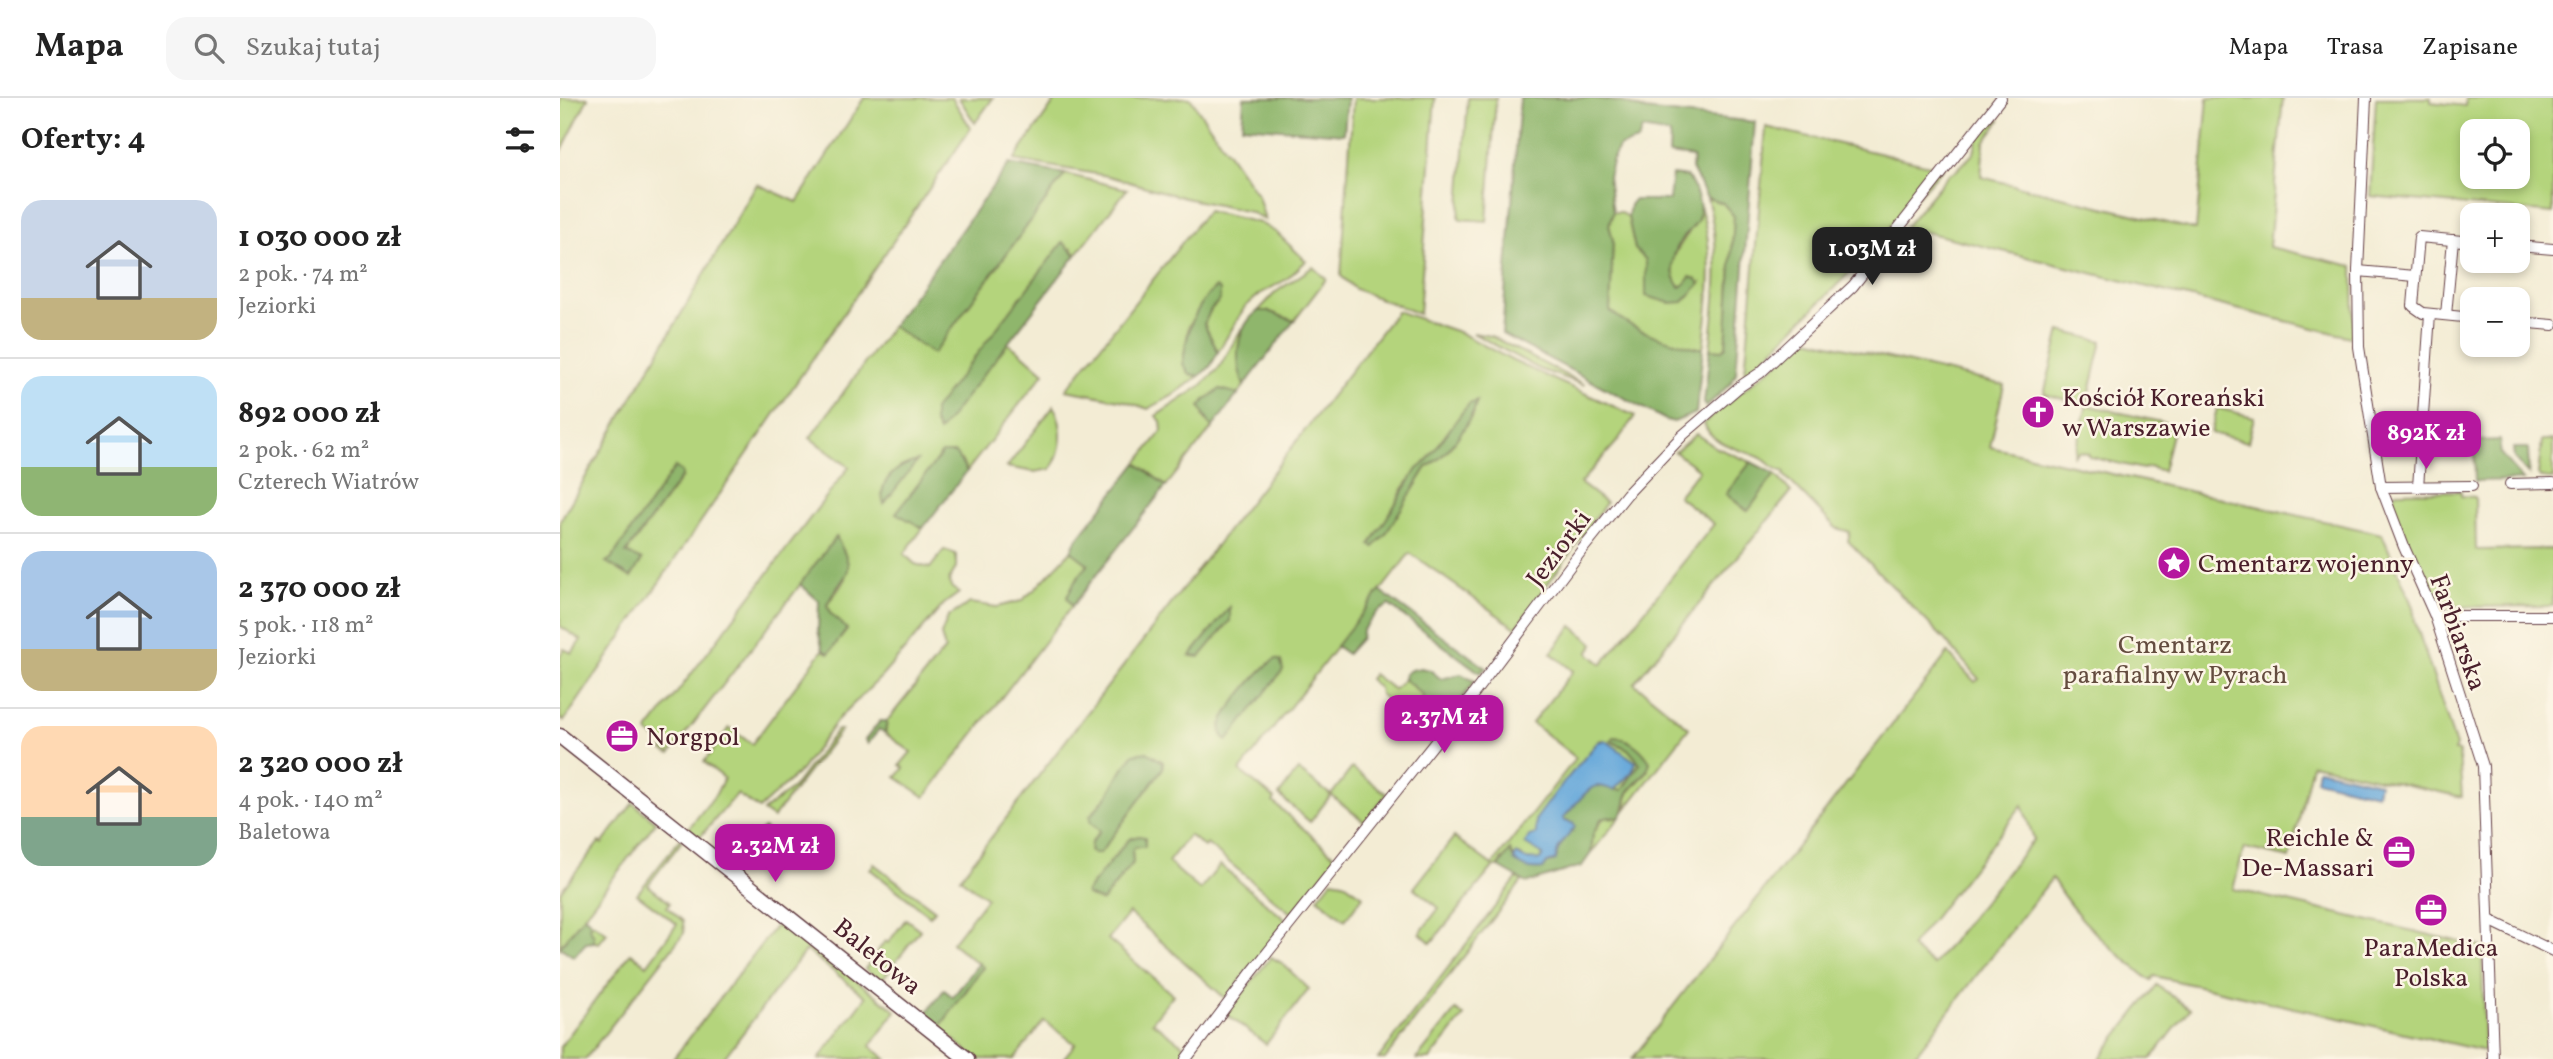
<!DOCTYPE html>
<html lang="pl">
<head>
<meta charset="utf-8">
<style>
	:root { --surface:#fff; --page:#f6f6f6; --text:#222; --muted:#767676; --line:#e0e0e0; --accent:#b5179e }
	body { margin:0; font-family:Vollkorn,serif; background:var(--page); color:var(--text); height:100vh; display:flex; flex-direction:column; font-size:26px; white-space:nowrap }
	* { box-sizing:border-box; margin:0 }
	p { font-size:23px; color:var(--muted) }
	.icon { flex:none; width:38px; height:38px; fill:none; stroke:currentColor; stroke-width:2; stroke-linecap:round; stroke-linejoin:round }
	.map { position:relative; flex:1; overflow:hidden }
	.drawer { display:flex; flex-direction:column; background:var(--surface); width:560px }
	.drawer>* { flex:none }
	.buttons { position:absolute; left:1900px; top:21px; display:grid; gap:14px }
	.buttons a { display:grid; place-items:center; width:70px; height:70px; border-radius:14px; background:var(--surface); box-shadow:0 4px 10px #0003; font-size:35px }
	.price { position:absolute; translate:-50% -60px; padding:0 16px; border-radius:14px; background:var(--accent); color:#fff; font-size:23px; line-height:46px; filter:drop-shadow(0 2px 4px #0008) }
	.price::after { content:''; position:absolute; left:50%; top:42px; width:21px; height:16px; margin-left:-10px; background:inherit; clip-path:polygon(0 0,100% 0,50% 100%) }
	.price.selected { background:#222; color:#fff }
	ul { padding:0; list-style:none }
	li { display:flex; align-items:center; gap:21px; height:175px; padding:0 21px }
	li+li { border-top:2px solid var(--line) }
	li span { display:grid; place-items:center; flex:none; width:196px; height:140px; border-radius:21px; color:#555 }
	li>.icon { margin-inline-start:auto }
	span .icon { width:84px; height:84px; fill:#fffc; stroke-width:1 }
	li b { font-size:30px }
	h2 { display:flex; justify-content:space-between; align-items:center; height:84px; padding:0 21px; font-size:30px }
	header { display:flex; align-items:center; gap:42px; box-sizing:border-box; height:98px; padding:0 35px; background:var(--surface); border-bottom:2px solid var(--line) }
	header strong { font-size:33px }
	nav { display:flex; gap:38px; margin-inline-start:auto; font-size:24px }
	.search { width:490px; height:63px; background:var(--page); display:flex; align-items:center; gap:18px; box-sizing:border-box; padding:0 24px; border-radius:21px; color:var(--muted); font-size:26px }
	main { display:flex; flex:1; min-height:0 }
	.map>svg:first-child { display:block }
	.green { fill:#b4d47c; stroke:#7f7a54; stroke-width:2; fill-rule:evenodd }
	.forest { fill:#8fb66c; stroke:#6c6a4c; stroke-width:2 }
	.water { fill:#66a8da; stroke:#586482; stroke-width:2 }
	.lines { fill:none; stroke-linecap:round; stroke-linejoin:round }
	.street-casing { stroke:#633e44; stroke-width:12 }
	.secondary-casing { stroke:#633e44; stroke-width:17 }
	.street { stroke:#fff; stroke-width:10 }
	.secondary { stroke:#fff; stroke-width:14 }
	.labels { text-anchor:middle; stroke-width:5; stroke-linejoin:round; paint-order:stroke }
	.poi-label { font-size:26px; fill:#4a1f2b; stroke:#fcf5e5; text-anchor:start }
	.street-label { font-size:26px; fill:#4a1f2b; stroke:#fcf5e5 }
	.park-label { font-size:26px; fill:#644c3f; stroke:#fcf5e5 }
</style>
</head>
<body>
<header>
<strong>Mapa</strong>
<div class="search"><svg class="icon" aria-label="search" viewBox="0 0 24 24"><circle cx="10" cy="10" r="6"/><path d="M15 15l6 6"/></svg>Szukaj tutaj</div>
<nav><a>Mapa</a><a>Trasa</a><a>Zapisane</a></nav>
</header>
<main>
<section class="drawer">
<h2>Oferty: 4<svg class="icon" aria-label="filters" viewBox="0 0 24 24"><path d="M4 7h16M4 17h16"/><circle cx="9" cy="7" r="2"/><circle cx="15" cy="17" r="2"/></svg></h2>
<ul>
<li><span style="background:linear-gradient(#c9d6e8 70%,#c2b280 0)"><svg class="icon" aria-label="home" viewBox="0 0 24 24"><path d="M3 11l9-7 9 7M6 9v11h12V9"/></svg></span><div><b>1 030 000 zł</b><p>2 pok. · 74 m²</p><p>Jeziorki</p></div></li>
<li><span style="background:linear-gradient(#bfe0f5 65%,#8fb573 0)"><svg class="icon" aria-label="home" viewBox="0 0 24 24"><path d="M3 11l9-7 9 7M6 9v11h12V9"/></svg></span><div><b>892 000 zł</b><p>2 pok. · 62 m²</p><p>Czterech Wiatrów</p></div></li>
<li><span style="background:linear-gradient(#a9c7e8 70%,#c2b280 0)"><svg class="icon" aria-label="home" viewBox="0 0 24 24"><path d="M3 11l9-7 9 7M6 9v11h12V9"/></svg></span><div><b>2 370 000 zł</b><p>5 pok. · 118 m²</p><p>Jeziorki</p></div></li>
<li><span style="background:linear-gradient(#ffd9b3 65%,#7fa58c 0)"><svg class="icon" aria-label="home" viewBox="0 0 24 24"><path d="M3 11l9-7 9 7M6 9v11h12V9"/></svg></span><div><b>2 320 000 zł</b><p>4 pok. · 140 m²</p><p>Baletowa</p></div></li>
</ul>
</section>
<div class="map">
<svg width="1993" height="961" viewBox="0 0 1993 961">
	<rect width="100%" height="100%" fill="#fcf5e5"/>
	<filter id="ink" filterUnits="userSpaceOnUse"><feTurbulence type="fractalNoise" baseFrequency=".0143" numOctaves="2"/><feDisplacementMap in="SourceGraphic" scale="14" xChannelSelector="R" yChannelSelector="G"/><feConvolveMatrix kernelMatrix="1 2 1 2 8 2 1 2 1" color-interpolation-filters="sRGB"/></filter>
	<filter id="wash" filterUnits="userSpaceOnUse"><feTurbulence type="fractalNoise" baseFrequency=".00686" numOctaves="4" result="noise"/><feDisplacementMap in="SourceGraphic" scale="28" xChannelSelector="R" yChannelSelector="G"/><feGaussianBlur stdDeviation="1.57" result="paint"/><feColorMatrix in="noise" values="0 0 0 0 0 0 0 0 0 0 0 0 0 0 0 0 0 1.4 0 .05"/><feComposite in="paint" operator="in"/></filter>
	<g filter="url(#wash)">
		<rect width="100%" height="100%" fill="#f3ecd4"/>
		<g class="green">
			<polygon points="0,0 28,0 0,56"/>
			<path d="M 304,0 L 392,0 L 411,30 L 4,623 L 0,621 L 0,557 L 4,551 L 12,555 L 21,542 L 0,528 L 0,423 L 197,86 L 237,104 ZM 115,370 L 122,379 L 66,455 L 72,459 L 70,479 L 47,464 L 51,461 Z"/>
			<polygon points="399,0 433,0 415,25"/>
			<polygon points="497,0 630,0 698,98 705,122 690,114 625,100 548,78 454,62"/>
			<polygon points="793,0 875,0 859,216 795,191 781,178"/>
			<polygon points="908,0 936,0 927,123 899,121"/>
			<polygon points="1648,0 1723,0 1709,149 1793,168 1794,240 1345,129 1389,76 1396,73 1414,55 1418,36 1434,18 1440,22 1424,44 1421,79 1636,132"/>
			<path d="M 1816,0 L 1871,0 L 1871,4 L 1905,8 L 1906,0 L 1993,0 L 1993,115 L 1810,98 ZM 1913,33 L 1958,33 L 1958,79 L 1913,79 Z"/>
			<polygon points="1206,29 1383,70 1332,126 1305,159 1192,272 1185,275"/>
			<polygon points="505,76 567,91 516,157 512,150 374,324 379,333 447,245 459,253 484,275 407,373 401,362 337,415 363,430 344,456 355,466 370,470 384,452 396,456 396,470 389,482 391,489 399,495 384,506 322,578 279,620 241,672 199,711 177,696 139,740 128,731 156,696 164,680 144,664 169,630 192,646 263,552 269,555 287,532 270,515 267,507 285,482 277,439 110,656 103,652 106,648 87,634 289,369 250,340 332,228 373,256"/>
			<path d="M 1147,100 L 1163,105 L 1174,118 L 1166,249 L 1162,252 L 1150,251 C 1156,200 1162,151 1147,100 Z"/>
			<path d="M 1140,108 C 1156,155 1149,203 1143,251 C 1108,243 1078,236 1050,213 L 1053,142 L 1049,127 L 1053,114 L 1060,114 L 1068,119 L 1075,151 L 1086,161 L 1086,198 L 1131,194 L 1140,185 L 1120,189 C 1096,155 1137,139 1140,108 Z"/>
			<polygon points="647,113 700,125 717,135 746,163 727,181 700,196 685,209 658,254 644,226 651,211 660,202 629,227 623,266 630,276 639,278 612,298 588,311 565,303 506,292"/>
			<polygon points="753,169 766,181 734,223 708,213 698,213 716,194"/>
			<path d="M 837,213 L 901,235 L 953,263 L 1075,318 L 1056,345 L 1020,385 L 1046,405 L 956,530 L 850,455 L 680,673 L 715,701 L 713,704 L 776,759 L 732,816 L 647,746 L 644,749 L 629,737 L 608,764 L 640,792 L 660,767 L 727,823 L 666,901 L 569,815 L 548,841 L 613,897 L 592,924 L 629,951 L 620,961 L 577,961 L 572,957 L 569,961 L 503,961 L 515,946 L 484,923 L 454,961 L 417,961 L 379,930 L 423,870 L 392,845 L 427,800 L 400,780 ZM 904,312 L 914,315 C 901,334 888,358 867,369 L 825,437 L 835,407 L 843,391 L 857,372 L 866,364 ZM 587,654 L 603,664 L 603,670 L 540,755 L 534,756 L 531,745 L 540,733 L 530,718 L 547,698 L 564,669 ZM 567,743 L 576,749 L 572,752 L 573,765 L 542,803 L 527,797 C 538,778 553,762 567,743 Z"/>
			<path d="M 682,230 C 678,249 677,270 684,288 L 678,296 L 660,291 L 643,318 L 652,330 L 606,388 L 577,365 L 602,333 L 601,323 L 596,318 L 641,288 L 659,270 Z"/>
			<polygon points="1500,233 1542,243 1527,307 1614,327 1603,373 1588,369 1583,371 1530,359 1528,355 1519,353 1514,357 1527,307 1484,296"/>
			<polygon points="913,235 931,238 1025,287 979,271"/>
			<path d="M 1248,241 L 1444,287 L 1430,349 L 1822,436 L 1853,509 L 1855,523 L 1896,648 L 1894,653 L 1899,654 L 1902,699 L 1752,666 L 1730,760 L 1684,750 L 1673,791 L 1922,849 L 1924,953 L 1594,878 L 1591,883 C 1554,853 1516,822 1492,780 L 1352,961 L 1072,961 L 1388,555 L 1415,584 L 1419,581 L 1385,542 L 1288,443 L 1290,434 L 1276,430 L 1224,377 L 1225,374 C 1214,372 1210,365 1201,360 C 1182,351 1151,348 1144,325 C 1177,295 1213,270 1248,241 ZM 1462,707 L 1474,741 L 1373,867 L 1351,849 Z"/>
			<path d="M 494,308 C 504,329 503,351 491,371 L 474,374 L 447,369 Z"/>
			<polygon points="1657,310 1694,319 1688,344 1651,335"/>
			<polygon points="1136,336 1157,350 1191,364 1166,396 1187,413 1215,376 1231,394 1074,585 1129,630 1066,711 1068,695 1088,673 1068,642 1051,643 1068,651 1080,665 1062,692 1054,692 1062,685 1075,664 1052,647 1041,642 1038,644 998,691 977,721 976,736 971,738 977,753 983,757 979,763 965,761 960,757 954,758 954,762 950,756 941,762 939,769 933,769 871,845 860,835 879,810 854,790 894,739 932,767 1016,660 972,625 1013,573 991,555 1012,528 1034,546 1028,555 1042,566 1154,426 1118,398 1139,372 1115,354"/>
			<polygon points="1982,342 1993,342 1993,381 1981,380 1978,377"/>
			<polygon points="1901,393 1901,398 1915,399 1916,452 1993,451 1993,508 1887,509 1873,505 1840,429 1830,401 1836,394"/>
			<polygon points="511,453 529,466 514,485 507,499 512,508 365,699 336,679 344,670 340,667 351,654 325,635 327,623 385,551 381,537 388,519 410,505 437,509 461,503 475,491"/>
			<polygon points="813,576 834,592 844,581 863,598 876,624 881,628 872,638 820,596 819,590 809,581"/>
			<polygon points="277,632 281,632 213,720 203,713 233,690"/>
			<polygon points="792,670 827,696 805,724 771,697 750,724 719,697 738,672 771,697"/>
			<polygon points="73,705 96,724 0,849 0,794 39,744 42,746"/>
			<polygon points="1044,719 1059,720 1031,755 1033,736"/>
			<polygon points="120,741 122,743 88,787 110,805 107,809 123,823 124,835 25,961 0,961 0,949 71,855 87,867 117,826 77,796"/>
			<polygon points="314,766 375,812 370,818 310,771"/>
			<polygon points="957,780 962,783 825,961 818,961"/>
			<polygon points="772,782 783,784 803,798 785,822 758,800"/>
			<polygon points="221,821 251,847 336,913 310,948 326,961 259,961 306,899 246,852 163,961 113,961"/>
			<polygon points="346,821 360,832 321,883 305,871 325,843 328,845"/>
			<polygon points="31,824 47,835 39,845 34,844 29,827"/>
			<polygon points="711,859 722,865 749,891 706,946 666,916"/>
			<polygon points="1597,887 1630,911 1591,961 1539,961"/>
			<polygon points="896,912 904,918 870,961 857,961"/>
		</g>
		<g class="forest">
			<polygon points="684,0 787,0 784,36 682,28"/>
			<path d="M 960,0 L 1034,0 L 1066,5 L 1084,12 L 1195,24 L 1176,275 L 1172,284 L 1146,309 L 1144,305 L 1150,251 L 1162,252 L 1166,249 L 1174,118 L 1163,105 L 1147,100 L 1132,71 L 1133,59 L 1109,56 L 1110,36 L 1082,31 L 1078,43 L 1060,48 L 1053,60 L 1048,79 L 1053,114 L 1049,127 L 1053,142 L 1050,213 C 1078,236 1109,243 1143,251 L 1136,315 L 1114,324 L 1106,322 L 942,236 Z"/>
			<polygon points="449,66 505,76 373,256 332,228"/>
			<path d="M 1112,77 L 1128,79 C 1134,90 1144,107 1138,121 C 1136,127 1129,133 1124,138 C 1112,154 1108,173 1120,189 L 1124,187 L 1130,179 L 1137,181 L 1140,186 L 1123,204 L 1110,205 L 1086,198 L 1086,162 L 1075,151 L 1068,119 L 1070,107 L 1074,102 L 1109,102 Z"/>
			<polygon points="503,144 516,157 379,334 374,324 374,312"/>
			<path d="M 656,189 L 660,192 L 660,202 L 651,211 L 644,226 L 658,254 L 650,269 L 639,278 L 630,276 L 623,266 C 626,237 633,209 656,189 Z"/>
			<path d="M 698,213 L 708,213 L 734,223 L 684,288 C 674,263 675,230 698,213 Z"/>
			<polygon points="660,291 678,296 652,330 640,309 645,302"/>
			<path d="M 917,303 C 911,325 886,359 867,369 L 825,437 L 814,449 L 810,447 L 857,371 L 866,364 L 904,312 L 909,306 Z"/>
			<polygon points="1940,342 1940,355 1963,382 1915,383 1914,343"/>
			<polygon points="1953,350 1968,350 1969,376 1954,360"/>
			<polygon points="382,355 395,355 407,373 363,430 336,415"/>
			<path d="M 357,363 L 324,406 C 316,384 338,367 357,363 Z"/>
			<polygon points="1191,364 1215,376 1188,413 1166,396"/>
			<polygon points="577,365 606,388 512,508 507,499 514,485 528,466 511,453 515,444"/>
			<polygon points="115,369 122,374 122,378 66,455 82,462 71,479 46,464 51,461"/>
			<path d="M 276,439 C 301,481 282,473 267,507 L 270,515 L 287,531 L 269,555 L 263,552 L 258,533 L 259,503 L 240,486 Z"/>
			<polygon points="820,493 926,570 920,575 829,507 817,514 802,533 801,540 787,556 776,548"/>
			<polygon points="670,509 670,523 640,559 630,558"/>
			<path d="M 716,561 L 721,563 L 723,572 L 667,643 C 663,639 659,634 661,628 C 665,612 702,568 716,561 Z"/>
			<path d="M 861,570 L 870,572 L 881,581 L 901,576 L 915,583 L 881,628 C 870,619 856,613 863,597 L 844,581 L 845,576 L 851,572 Z"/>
			<polygon points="320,623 327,623 325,635 319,631 308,646 305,642"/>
			<path d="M 1054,639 C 1069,640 1082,651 1090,664 C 1087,677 1077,682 1069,693 C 1062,703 1069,708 1059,720 L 1050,719 L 1041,721 L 1033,736 L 1031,755 L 1022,768 L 967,785 L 939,769 L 950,752 L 954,762 L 983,771 L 987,765 L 992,764 L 997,759 L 996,755 L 1008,736 L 1013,733 L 1009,723 L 1004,723 L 1003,720 C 1011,713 1026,690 1035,688 C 1043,686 1053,693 1062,692 L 1080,665 L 1068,651 L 1051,643 Z"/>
			<polygon points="587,654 603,664 603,670 540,755 534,756 530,753 531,745 540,733 530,724 530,718 547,698 564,669 574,656"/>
			<polygon points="204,730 208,733 179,770 170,763 188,735 196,738"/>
			<polygon points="579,738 585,739 585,749 576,749 572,752 573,765 542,803 527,797 526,794 567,743 571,740"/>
			<polygon points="24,818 31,824 29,829 34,838 34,844 26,845 14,859 0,849"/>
			<polygon points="419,865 423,869 379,930 364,918 384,892 393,899"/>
		</g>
		<g class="water">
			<path d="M 1045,642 L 1076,664 L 1072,674 L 1054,692 C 1049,691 1043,688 1037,688 C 1027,689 1012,712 1003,720 L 1004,723 L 1013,725 L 1015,729 C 1007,740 996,748 996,762 L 987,765 L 983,771 C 971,773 963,770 954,762 L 956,756 L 965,761 L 980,762 L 983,757 L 965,746 L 969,738 L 976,736 L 976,721 L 998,691 L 1038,644 Z"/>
			<polygon points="1758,671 1819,685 1817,696 1756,682"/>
		</g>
	</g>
	<g filter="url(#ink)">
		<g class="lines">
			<defs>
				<g id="street">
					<polyline points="1806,0 1798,173 1799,249 1821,389 1844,449 1875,518 1923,668 1933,961"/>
					<polyline points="1913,144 1859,139 1853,208 1863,215 1913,220"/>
					<polyline points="1958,148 1993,151"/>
					<polyline points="1798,173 1855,178"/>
					<polyline points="1886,217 1893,142"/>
					<polyline points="1958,224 1993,227"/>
					<polyline points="1950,386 1993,385"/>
					<polyline points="1821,389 1912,388"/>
					<polyline points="1858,389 1870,216"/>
					<polyline points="1875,518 1993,518"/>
					<polyline points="1929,822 1993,853"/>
					<polyline points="626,961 692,874 912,598 1022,452 1067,396 1123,337 1179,289 1200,275 1293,188 1441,0"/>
				</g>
				<polyline id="secondary" points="0,638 407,961"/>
			</defs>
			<use href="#street" class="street-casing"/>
			<use href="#secondary" class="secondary-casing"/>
			<use href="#street" class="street"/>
			<use href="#secondary" class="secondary"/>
		</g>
	</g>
	<defs>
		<symbol id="church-disc" viewBox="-11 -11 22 22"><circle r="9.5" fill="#b5179e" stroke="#fcf5e5"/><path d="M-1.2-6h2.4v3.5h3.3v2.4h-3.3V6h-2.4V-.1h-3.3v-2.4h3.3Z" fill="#fff"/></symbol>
		<symbol id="sight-disc" viewBox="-11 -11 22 22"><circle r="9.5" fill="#b5179e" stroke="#fcf5e5"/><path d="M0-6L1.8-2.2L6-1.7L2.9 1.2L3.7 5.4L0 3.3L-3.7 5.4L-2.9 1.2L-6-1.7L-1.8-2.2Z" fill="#fff"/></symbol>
		<symbol id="office-disc" viewBox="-11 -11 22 22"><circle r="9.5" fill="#b5179e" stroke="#fcf5e5"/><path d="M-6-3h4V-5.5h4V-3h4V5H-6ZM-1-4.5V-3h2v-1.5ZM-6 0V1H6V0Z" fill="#fff"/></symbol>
	</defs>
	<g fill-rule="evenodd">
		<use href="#church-disc" x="1459" y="295" width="38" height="38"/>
		<use href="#sight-disc" x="1595" y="446" width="38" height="38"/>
		<use href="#office-disc" x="43" y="619" width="38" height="38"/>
		<use href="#office-disc" x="1820" y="735" width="38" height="38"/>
		<use href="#office-disc" x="1852" y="793" width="38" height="38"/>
	</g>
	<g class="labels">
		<g class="poi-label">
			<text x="1502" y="308">Kościół Koreański<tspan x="1502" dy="30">w Warszawie</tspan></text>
			<text x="1638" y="474">Cmentarz wojenny</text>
			<text x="86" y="647">Norgpol</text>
			<text x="1814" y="748" text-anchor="end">Reichle &amp;<tspan x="1814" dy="30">De-Massari</tspan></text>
			<text x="1871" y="858" text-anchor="middle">ParaMedica<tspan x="1871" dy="30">Polska</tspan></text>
		</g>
		<g class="street-label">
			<text transform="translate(998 450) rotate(-53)" y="9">Jeziorki</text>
			<text transform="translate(1899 534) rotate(70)" y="9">Farbiarska</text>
			<text transform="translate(318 858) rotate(39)" y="9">Baletowa</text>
		</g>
		<g class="park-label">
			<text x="1615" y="555">Cmentarz<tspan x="1615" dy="30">parafialny w Pyrach</tspan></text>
		</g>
	</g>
</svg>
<div class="buttons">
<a><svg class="icon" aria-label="locate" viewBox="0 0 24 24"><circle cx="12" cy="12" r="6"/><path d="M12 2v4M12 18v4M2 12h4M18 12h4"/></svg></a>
<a>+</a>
<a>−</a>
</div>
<b class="price selected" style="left:1312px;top:189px">1.03M zł</b>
<b class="price" style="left:1866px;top:373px">892K zł</b>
<b class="price" style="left:884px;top:657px">2.37M zł</b>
<b class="price" style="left:215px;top:786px">2.32M zł</b>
</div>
</main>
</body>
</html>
